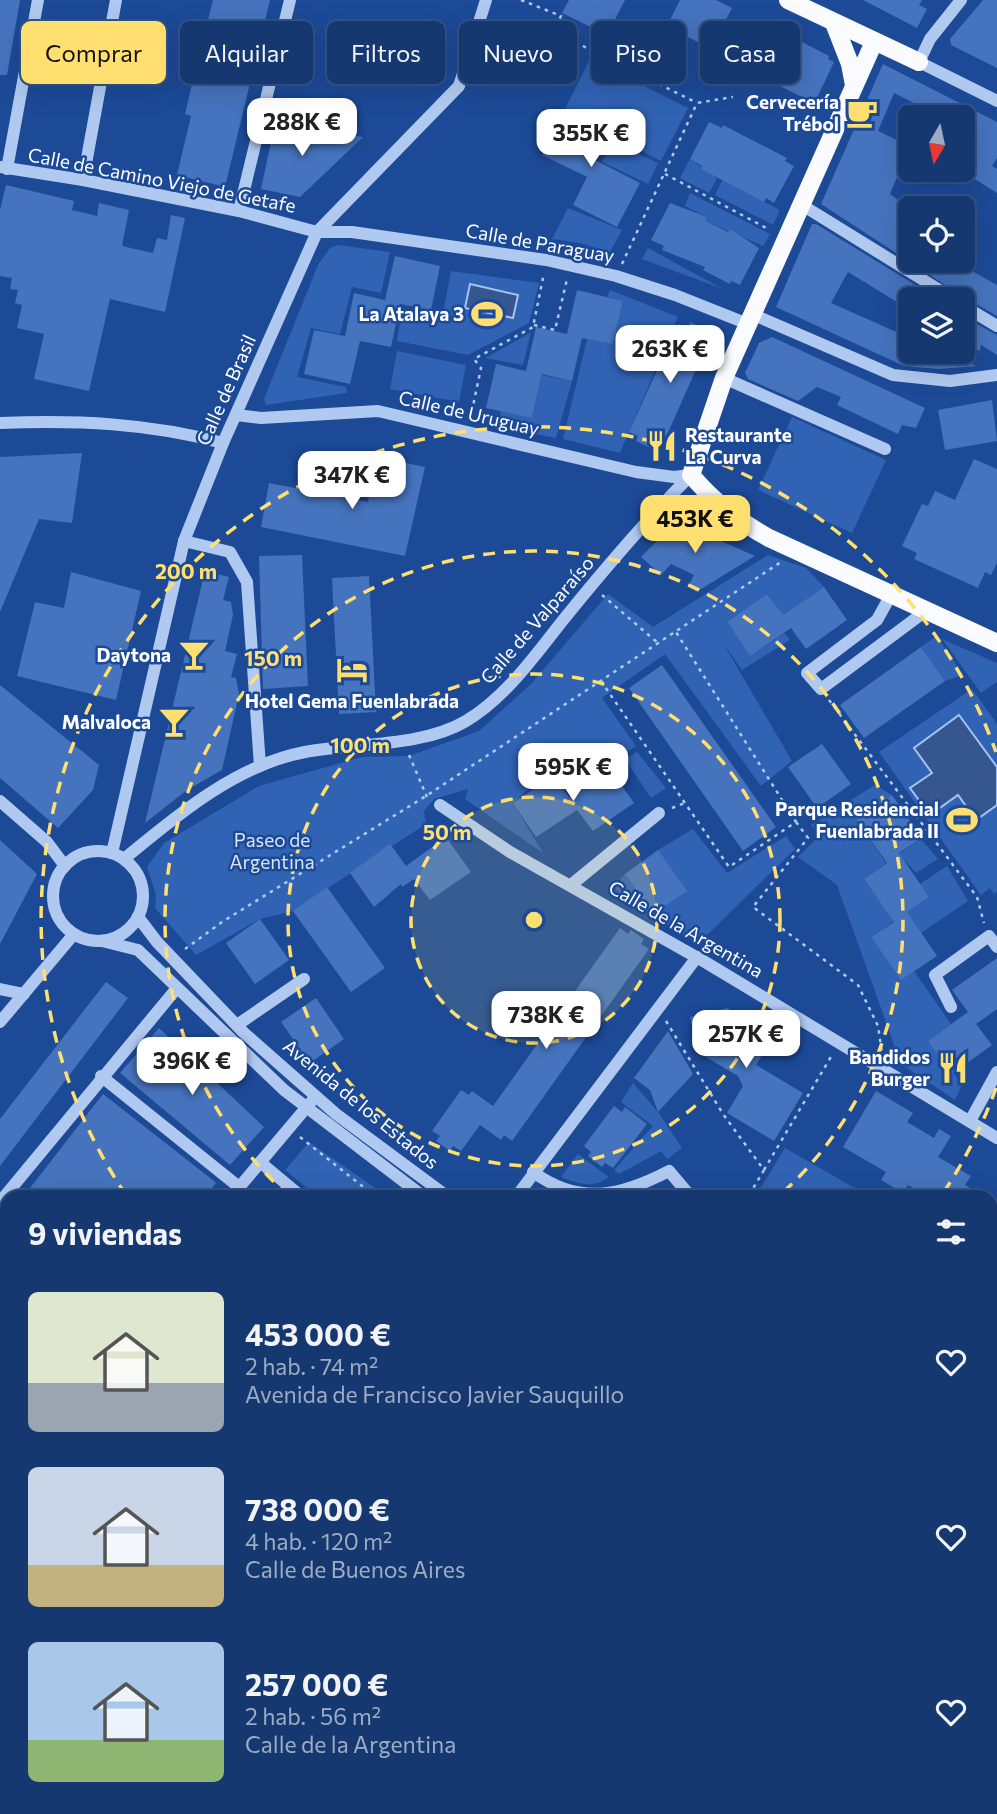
<!DOCTYPE html>
<html lang="es">
<head>
<meta charset="utf-8">
<style>
	:root { --surface:#153871; --page:#1e3f76; --text:#f1f3f6; --muted:#9dacc3; --line:#345284; --accent:#ffdf6f }
	body { margin:0; font-family:Commissioner,sans-serif; background:var(--page); color:var(--text); height:100vh; display:flex; flex-direction:column; font-size:26px; white-space:nowrap }
	* { box-sizing:border-box; margin:0 }
	p { font-size:23px; color:var(--muted) }
	.icon { flex:none; width:38px; height:38px; fill:none; stroke:currentColor; stroke-width:2; stroke-linecap:round; stroke-linejoin:round }
	.map { position:relative; flex:1; overflow:hidden }
	.panel { position:absolute; left:0px; top:1190px; width:998px; height:625px; display:flex; flex-direction:column; background:var(--surface); border-radius:21px 21px 0 0; box-shadow:0 7px 28px #0002,0 0 0 2px var(--line) }
	.panel>* { flex:none }
	.top-card { position:absolute; left:21px; top:21px; width:956px; height:63px; display:flex; gap:14px }
	.needle { width:46px; rotate:189deg }
	.fabs { position:absolute; left:898px; top:105px; display:grid; gap:14px }
	.fabs a { display:grid; place-items:center; width:77px; height:77px; border-radius:10px; background:var(--surface); box-shadow:0 7px 28px #0002,0 0 0 2px var(--line); font-size:35px }
	.price { position:absolute; translate:-50% -60px; padding:0 16px; border-radius:14px; background:#fff; color:#222; font-size:23px; line-height:46px; filter:drop-shadow(0 2px 4px #0008) }
	.price::after { content:''; position:absolute; left:50%; top:42px; width:21px; height:16px; margin-left:-10px; background:inherit; clip-path:polygon(0 0,100% 0,50% 100%) }
	.price.selected { background:var(--accent); color:#111 }
	ul { padding:0; list-style:none }
	li { display:flex; align-items:center; gap:21px; height:175px; padding:0 28px }
	li span { display:grid; place-items:center; flex:none; width:196px; height:140px; border-radius:10px; color:#555 }
	li>.icon { margin-inline-start:auto }
	span .icon { width:84px; height:84px; fill:#fffc; stroke-width:1 }
	li b { font-size:30px }
	h2 { display:flex; justify-content:space-between; align-items:center; height:84px; padding:0 28px; font-size:30px }
	.pill { padding:0 24px; border-radius:10px; background:var(--surface); box-shadow:0 7px 28px #0002,0 0 0 2px var(--line); font-size:24px; line-height:63px }
	.pill.selected { background:var(--accent); color:#111 }
	.map>svg:first-child { display:block }
	.green { fill:#3063b4 }
	.water { fill:#35568f; stroke:#a4c3f1; stroke-width:2 }
	.building { fill:#4573bd }
	.lines { fill:none; stroke-linecap:round; stroke-linejoin:round }
	.path { stroke:#b0c9f0; stroke-width:2.5; stroke-dasharray:3.5 5; stroke-linecap:butt }
	.minor { stroke:#b0c9f0; stroke-width:12 }
	.major { stroke:#f9fbff; stroke-width:18 }
	.ring { fill:none; stroke:#ffdf6f; stroke-width:3.5; stroke-dasharray:12 9 }
	.labels { text-anchor:middle; stroke-width:5; stroke-linejoin:round; paint-order:stroke }
	.poi-label { font-size:19px; font-weight:bold; fill:#fff; stroke:#1c4a97; text-anchor:end }
	.street-label { font-size:19px; fill:#fff; stroke:#1c4a97 }
	.park-label { font-size:19px; fill:#d7e5fb; stroke:#1c4a97 }
	.centre { fill:#ffdf6f; stroke:#1c4a97; stroke-width:3.5 }
	.ring-label { font-size:21px; text-anchor:middle; font-weight:bold; fill:#ffdf6f; stroke:#1c4a97; stroke-width:5; stroke-linejoin:round; paint-order:stroke }
</style>
</head>
<body>
<div class="map">
<svg width="997" height="1814" viewBox="0 0 997 1814">
	<rect width="100%" height="100%" fill="#1c4a97"/>
	<g class="green">
		<polygon points="590,59 688,108 661,161 564,111"/>
		<polygon points="612,141 658,163 648,184 602,162"/>
		<polygon points="690,159 717,178 709,193 680,178"/>
		<polygon points="724,177 736,187 780,210 773,225 715,195"/>
		<polygon points="690,193 770,234 763,246 706,221 707,217 685,206"/>
		<polygon points="568,208 622,230 610,252 580,243 552,239"/>
		<polygon points="338,245 390,252 381,293 352,287 340,334 311,328 297,377 346,387 347,393 266,405 264,399 318,265 330,248"/>
		<polygon points="648,248 723,289 642,259"/>
		<polygon points="451,271 539,283 529,323 468,355 397,341 402,310 442,318"/>
		<polygon points="610,290 678,317 620,453 563,439 588,335 613,344 623,301 607,297"/>
		<polygon points="531,332 523,365 485,358 532,332"/>
		<polygon points="397,351 466,365 459,402 390,389"/>
		<polygon points="542,375 572,381 556,438 498,427 501,411 532,418"/>
		<polygon points="792,417 886,460 852,533 758,490"/>
		<polygon points="768,555 806,568 824,587 782,616 767,594 727,622 750,656 784,633 790,640 742,670 723,643 792,761 761,786 665,654 602,698 636,746 585,780 572,762 551,771 534,745 527,749 546,774 513,803 543,853 465,799 468,789 434,799 424,811 426,824 293,911 260,919 196,955 155,908 156,895 147,867 164,843 259,786 362,757 409,756 479,731 531,684 608,594 653,627"/>
		<polygon points="937,636 963,675 945,681 921,647"/>
		<polygon points="942,639 997,663 997,682 981,693"/>
		<polygon points="972,689 997,724 997,892 994,894 990,888 981,895 879,752"/>
		<polygon points="637,752 666,788 651,798 625,759"/>
		<polygon points="875,785 892,795 856,819 886,863 864,879 894,921 871,937 901,980 914,971 951,1024 928,1041 962,1084 955,1100 901,1064 837,885 798,857 820,835 811,825"/>
		<polygon points="693,829 727,873 786,836 795,849 698,944 619,894 614,886 625,874 653,914 658,850"/>
		<polygon points="921,839 938,859 916,873 899,854"/>
		<polygon points="947,866 968,901 921,933 907,912 929,897 920,884"/>
		<polygon points="633,1083 658,1112 682,1148 667,1159 661,1151 619,1174 614,1170 653,1126 621,1102"/>
		<polygon points="309,1142 388,1197 318,1197 285,1170"/>
		<polygon points="785,1148 853,1187 889,1197 755,1197"/>
		<path d="M 578,1154 L 609,1177 C 595,1189 577,1184 561,1177 Z"/>
		<polygon points="990,1494 997,1501 997,1620 991,1612"/>
		<polygon points="556,1808 606,1808 607,1814 553,1814"/>
		<polygon points="689,1808 927,1808 924,1814 687,1814"/>
	</g>
	<g class="water">
		<polygon points="470,284 518,295 513,318 465,308"/>
		<polygon points="959,715 997,767 997,805 976,820 958,795 930,815 910,788 932,773 914,748"/>
	</g>
	<g class="building">
		<polygon points="0,0 20,0 7,75 0,75"/>
		<polygon points="213,0 270,0 225,187 177,175 191,116 185,114 199,54 206,56 214,26 207,24"/>
		<polygon points="569,0 625,0 607,35 562,13"/>
		<polygon points="680,0 716,0 732,8 711,49 667,26"/>
		<polygon points="863,0 922,0 919,5 927,9 917,28"/>
		<polygon points="983,0 997,0 997,68 951,45 950,39"/>
		<polygon points="789,40 798,45 800,41 829,56 828,59 834,62 816,100 810,96 808,100 778,85 779,82 770,77"/>
		<polygon points="883,64 997,122 997,158 992,166 997,169 997,193 962,171 962,139 972,123 962,117 942,108 938,115 894,93 878,131 910,146 890,194 910,209 910,261 954,261 997,285 997,316 962,296 821,204"/>
		<polygon points="564,111 608,133 595,160 640,183 617,227 573,205 587,177 542,155"/>
		<polygon points="709,122 722,128 723,125 787,158 785,161 794,166 774,203 766,198 764,202 701,169 702,166 690,159"/>
		<polygon points="275,123 363,137 300,197 261,189"/>
		<polygon points="6,185 74,201 72,210 97,216 99,203 129,210 122,246 153,253 157,238 167,240 171,215 185,218 165,312 110,299 89,391 34,379 44,334 17,328 22,305 15,303 18,290 10,289 12,278 0,276 0,210"/>
		<polygon points="670,203 707,217 706,221 728,232 730,229 759,248 740,285 731,281 730,284 703,270 705,267 662,250 664,246 651,240"/>
		<polygon points="812,224 816,224 938,299 910,299 910,310 848,272 831,303 910,338 910,352 942,352 976,366 939,369 904,366 776,307"/>
		<polygon points="395,256 440,266 431,310 400,304 391,347 360,341 350,384 304,374 314,330 345,336 354,293 385,300"/>
		<polygon points="577,290 623,301 613,344 582,338 572,381 542,374 532,418 486,408 496,364 526,371 536,327 567,334"/>
		<polygon points="962,316 997,335 997,355 981,345 980,351 962,341"/>
		<polygon points="690,322 704,328 702,334 710,338 662,446 653,443 651,448 636,441 638,436 629,432 678,324 688,328"/>
		<polygon points="772,337 925,408 916,428 902,425 898,434 837,405 841,397 817,387 798,401 748,379 745,373 759,343"/>
		<polygon points="992,400 997,441 945,450 938,410"/>
		<polygon points="82,453 72,523 39,519 0,612 0,457"/>
		<polygon points="377,457 425,467 405,556 261,527 269,483 368,502"/>
		<polygon points="974,459 997,469 997,563 991,575 985,572 978,588 914,559 917,553 902,546 922,504 928,506 935,491 955,500"/>
		<polygon points="683,524 755,556 696,592 690,583 694,575 671,564 661,575 641,557 673,525"/>
		<polygon points="302,555 308,686 263,689 259,556"/>
		<polygon points="205,571 229,577 223,600 231,602 233,615 225,651 237,654 231,677 236,678 239,694 222,770 187,790 145,823"/>
		<polygon points="71,572 141,591 116,700 17,676 35,602 64,608"/>
		<polygon points="369,576 376,712 339,714 332,578"/>
		<polygon points="824,587 847,620 806,649 791,628 750,656 727,622 767,594 783,615"/>
		<polygon points="921,647 945,681 864,738 840,705"/>
		<polygon points="662,665 776,827 743,851 629,688"/>
		<polygon points="0,685 99,765 93,790 58,828 0,778"/>
		<polygon points="822,744 851,784 817,808 788,767"/>
		<polygon points="610,769 634,803 593,831 577,810 536,837 513,803 554,775 569,797"/>
		<polygon points="892,795 922,838 899,853 929,897 907,912 937,956 901,980 871,937 894,922 864,879 887,863 856,819"/>
		<polygon points="446,837 471,872 430,900 414,879 402,887 401,884 374,907 350,873 390,844 406,866"/>
		<polygon points="0,840 37,874 0,944"/>
		<polygon points="658,850 687,891 653,914 625,874"/>
		<polygon points="327,887 385,968 351,992 293,911"/>
		<polygon points="260,919 289,960 255,984 226,943"/>
		<polygon points="620,928 628,934 631,930 644,939 641,944 649,949 512,1141 504,1135 501,1140 480,1125 461,1151 453,1146 450,1151 436,1141 440,1136 432,1131 461,1090 469,1095 472,1091 493,1106"/>
		<polygon points="997,958 997,1009 976,1024 992,1045 952,1074 928,1041 968,1012 952,990"/>
		<polygon points="106,982 128,998 0,1166 0,1119"/>
		<polygon points="316,998 344,1039 310,1063 281,1022"/>
		<polygon points="727,1008 774,1036 756,1065 803,1093 774,1141 727,1113 743,1086 738,1076 699,1053 690,1017"/>
		<polygon points="159,1028 264,1127 230,1165 120,1073"/>
		<polygon points="668,1031 693,1074 658,1112 650,1090 634,1078"/>
		<polygon points="876,1091 913,1113 907,1122 934,1138 939,1129 951,1136 938,1157 971,1176 965,1185 986,1197 929,1197 908,1185 903,1193 881,1180 886,1172 843,1147"/>
		<polygon points="103,1094 214,1181 216,1183 205,1197 23,1197"/>
		<polygon points="614,1106 622,1112 625,1107 647,1124 613,1168 605,1163 602,1167 588,1156 591,1152 584,1146"/>
	</g>
	<g class="lines">
		<g class="path">
			<polyline points="521,0 561,16 553,31 697,103"/>
			<polyline points="665,174 770,230"/>
			<polyline points="622,264 697,103 733,97"/>
			<polyline points="534,325 555,330 567,279"/>
			<polyline points="470,420 481,368 474,359 533,327 544,273"/>
			<polyline points="602,595 658,643"/>
			<polyline points="601,681 729,867 796,822 676,632"/>
			<polyline points="829,700 977,897 984,923"/>
			<polyline points="409,755 427,797"/>
			<polyline points="672,808 685,803"/>
			<polyline points="796,822 808,838 753,907 858,985 878,1026 882,1053"/>
			<polyline points="185,949 222,922 426,796 781,562"/>
			<polyline points="666,1021 723,1114 764,1170 748,1197"/>
			<polyline points="300,1137 376,1197"/>
			<polyline points="764,1170 832,1055"/>
			<polyline points="990,1217 997,1204"/>
			<polyline points="990,1258 997,1266"/>
			<polyline points="0,1327 7,1332"/>
			<polyline points="990,1788 997,1798"/>
			<polyline points="864,1808 881,1814"/>
			<polyline points="705,1814 707,1808"/>
			<polyline points="761,1814 766,1808"/>
			<polyline points="894,1814 896,1808"/>
		</g>
		<g class="minor">
			<polyline points="961,0 930,39 919,62 997,101"/>
			<polyline points="0,167 83,180 239,211 317,232 352,232 546,260 616,276 675,295 748,324"/>
			<polyline points="7,169 38,0"/>
			<polyline points="83,180 116,0"/>
			<polyline points="802,205 954,299"/>
			<polyline points="239,211 290,0"/>
			<polyline points="962,305 997,326"/>
			<polyline points="754,315 893,375 950,381 997,375"/>
			<polyline points="724,378 885,449"/>
			<polyline points="236,415 261,418 378,411 636,472 674,477 690,475"/>
			<path d="M 0,423 C 76,420 149,423 223,443"/>
			<polyline points="184,541 230,552 247,582 260,766"/>
			<polyline points="892,593 877,620 807,673 821,689 927,610"/>
			<polyline points="0,801 47,842 65,866"/>
			<polyline points="440,805 510,852 705,962 997,1138"/>
			<circle cx="98" cy="896" r="45"/>
			<polyline points="112,853 184,541 223,443 317,232 459,86 486,0"/>
			<path d="M 124,859 C 176,816 236,765 305,752 C 354,743 423,747 466,721 C 508,696 537,652 568,614 C 607,566 647,519 691,475"/>
			<polyline points="571,885 659,813"/>
			<polyline points="138,917 157,942 244,1033 336,1114 448,1197"/>
			<polyline points="102,941 138,950 284,1090 424,1197"/>
			<polyline points="0,989 24,994"/>
			<polyline points="951,1007 935,975 989,936 997,947"/>
			<polyline points="0,1022 74,934"/>
			<polyline points="237,1025 304,979"/>
			<polyline points="101,1076 239,1187"/>
			<polyline points="970,1121 997,1072"/>
			<polyline points="260,1162 302,1197"/>
			<path d="M 533,1172 C 580,1206 621,1196 669,1171 L 691,1197"/>
			<polyline points="635,1189 647,1197"/>
			<polyline points="231,1197 311,1102"/>
			<polyline points="516,1197 697,957"/>
			<polyline points="0,1202 177,988"/>
			<polyline points="990,1416 997,1413"/>
			<polyline points="0,1601 7,1599"/>
			<polyline points="990,1698 997,1707"/>
			<polyline points="990,1720 997,1729"/>
			<polyline points="0,1743 7,1718"/>
			<polyline points="195,1808 211,1814"/>
			<polyline points="89,1814 91,1808"/>
			<polyline points="511,1814 514,1808"/>
			<polyline points="672,1814 675,1808"/>
		</g>
		<g class="major">
			<polyline points="788,0 919,62"/>
			<polyline points="834,23 850,64 854,85"/>
			<path d="M 874,42 L 724,378 L 691,475 C 714,502 737,520 769,538 L 997,643"/>
		</g>
	</g>
	<circle cx="534" cy="920" r="123" fill="#ffdf6f" fill-opacity=".12"/>
	<g class="ring">
		<circle cx="534" cy="920" r="123"/>
		<circle cx="534" cy="920" r="246"/>
		<path d="M289 1196A369 369 0 1 1 779 1196"/>
		<path d="M996 1088A492 492 0 0 1 942 1195M126 1195A492 492 0 1 1 996 752"/>
	</g>
	<defs>
		<symbol id="cafe-bare" viewBox="-9 -9 18 18"><path d="M-5.5-4.5H6V0H3Q3 3.5 0 3.5H-2.5Q-5.5 3.5-5.5 0ZM3-3.2v2h1.7v-2ZM-6 4.5H4V6H-6Z" fill="#ffdf6f" stroke="#1c4a97" stroke-width="2.5" paint-order="stroke"/></symbol>
		<symbol id="stadium-bare" viewBox="-9 -9 18 18"><path d="M0-5a6.5 5 0 1 0 0 10a6.5 5 0 1 0 0-10ZM-3.5-1.8h7v3.6h-7Z" fill="#ffdf6f" stroke="#1c4a97" stroke-width="2.5" paint-order="stroke"/></symbol>
		<symbol id="restaurant-bare" viewBox="-9 -9 18 18"><path d="M-5-6h1v4h1v-4h1v4h1v-4h1v5L-1.5 .5V6h-2V.5L-5-1ZM5-6V6H3V1.5H1.5Q1.5-4 5-6Z" fill="#ffdf6f" stroke="#1c4a97" stroke-width="2.5" paint-order="stroke"/></symbol>
		<symbol id="bar-bare" viewBox="-9 -9 18 18"><path d="M-6-5H6L.8 .8V4.5H3.5V6h-7V4.5H-.8V.8Z" fill="#ffdf6f" stroke="#1c4a97" stroke-width="2.5" paint-order="stroke"/></symbol>
		<symbol id="hotel-bare" viewBox="-9 -9 18 18"><path d="M-6-4.5h1.5V1H6V5H4.5V3h-9V5H-6ZM-4 0a1.8 1.8 0 1 1 3.6 0ZM.5 0V-2.5h3Q6-2.5 6 0Z" fill="#ffdf6f" stroke="#1c4a97" stroke-width="2.5" paint-order="stroke"/></symbol>
	</defs>
	<g fill-rule="evenodd">
		<use href="#cafe-bare" x="840" y="91" width="44" height="44"/>
		<use href="#stadium-bare" x="465" y="292" width="44" height="44"/>
		<use href="#restaurant-bare" x="640" y="424" width="44" height="44"/>
		<use href="#bar-bare" x="172" y="633" width="44" height="44"/>
		<use href="#hotel-bare" x="330" y="648" width="44" height="44"/>
		<use href="#bar-bare" x="152" y="700" width="44" height="44"/>
		<use href="#stadium-bare" x="940" y="798" width="44" height="44"/>
		<use href="#restaurant-bare" x="931" y="1046" width="44" height="44"/>
	</g>
	<g class="labels">
		<g class="poi-label">
			<text x="839" y="109">Cervecería<tspan x="839" dy="22">Trébol</tspan></text>
			<text x="464" y="321">La Atalaya 3</text>
			<text x="685" y="442" text-anchor="start">Restaurante<tspan x="685" dy="22">La Curva</tspan></text>
			<text x="171" y="662">Daytona</text>
			<text x="352" y="708" text-anchor="middle">Hotel Gema Fuenlabrada</text>
			<text x="151" y="729">Malvaloca</text>
			<text x="939" y="816">Parque Residencial<tspan x="939" dy="22">Fuenlabrada II</tspan></text>
			<text x="930" y="1064">Bandidos<tspan x="930" dy="22">Burger</tspan></text>
		</g>
		<g class="street-label">
			<text transform="translate(162 180) rotate(11)" y="7">Calle de Camino Viejo de Getafe</text>
			<text transform="translate(540 243) rotate(10)" y="7">Calle de Paraguay</text>
			<text transform="translate(226 390) rotate(-66)" y="7">Calle de Brasil</text>
			<text transform="translate(469 413) rotate(13)" y="7">Calle de Uruguay</text>
			<text transform="translate(537 620) rotate(-49)" y="7">Calle de Valparaíso</text>
			<text transform="translate(686 929) rotate(30)" y="7">Calle de la Argentina</text>
			<text transform="translate(361 1104) rotate(39)" y="7">Avenida de los Estados</text>
		</g>
		<g class="park-label">
			<text x="272" y="847">Paseo de<tspan x="272" dy="22">Argentina</tspan></text>
		</g>
	</g>
	<circle cx="534" cy="920" r="10" class="centre"/>
	<g class="ring-label">
		<text x="186" y="579">200 m</text>
		<text x="273" y="666">150 m</text>
		<text x="360" y="753">100 m</text>
		<text x="447" y="840">50 m</text>
	</g>
</svg>
<div class="fabs">
<a><svg class="needle" viewBox="-14 -14 28 28"><path d="M0-13l5 13h-10z" fill="#e53935"/><path d="M0 13l5-13h-10z" fill="#9dacc3"/></svg></a>
<a><svg class="icon" aria-label="locate" viewBox="0 0 24 24"><circle cx="12" cy="12" r="6"/><path d="M12 2v4M12 18v4M2 12h4M18 12h4"/></svg></a>
<a><svg class="icon" aria-label="layers" viewBox="0 0 24 24"><path d="M12 4l9 5-9 5-9-5zM3 14l9 5 9-5"/></svg></a>
</div>
<b class="price" style="left:302px;top:158px">288K €</b>
<b class="price" style="left:591px;top:169px">355K €</b>
<b class="price" style="left:670px;top:385px">263K €</b>
<b class="price" style="left:352px;top:511px">347K €</b>
<b class="price selected" style="left:695px;top:555px">453K €</b>
<b class="price" style="left:573px;top:803px">595K €</b>
<b class="price" style="left:546px;top:1051px">738K €</b>
<b class="price" style="left:746px;top:1070px">257K €</b>
<b class="price" style="left:192px;top:1097px">396K €</b>
<div class="top-card">
<a class="pill selected">Comprar</a>
<a class="pill">Alquilar</a>
<a class="pill">Filtros</a>
<a class="pill">Nuevo</a>
<a class="pill">Piso</a>
<a class="pill">Casa</a>
</div>
<section class="panel">
<h2>9 viviendas<svg class="icon" aria-label="filters" viewBox="0 0 24 24"><path d="M4 7h16M4 17h16"/><circle cx="9" cy="7" r="2"/><circle cx="15" cy="17" r="2"/></svg></h2>
<ul>
<li><span style="background:linear-gradient(#dfe7d0 65%,#9aa5b1 0)"><svg class="icon" aria-label="home" viewBox="0 0 24 24"><path d="M3 11l9-7 9 7M6 9v11h12V9"/></svg></span><div><b>453 000 €</b><p>2 hab. · 74 m²</p><p>Avenida de Francisco Javier Sauquillo</p></div><svg class="icon" aria-label="heart" viewBox="0 0 24 24"><path d="M12 20l-8-8c-3-5 5-10 8-4 3-6 11-1 8 4z"/></svg></li>
<li><span style="background:linear-gradient(#c9d6e8 70%,#c2b280 0)"><svg class="icon" aria-label="home" viewBox="0 0 24 24"><path d="M3 11l9-7 9 7M6 9v11h12V9"/></svg></span><div><b>738 000 €</b><p>4 hab. · 120 m²</p><p>Calle de Buenos Aires</p></div><svg class="icon" aria-label="heart" viewBox="0 0 24 24"><path d="M12 20l-8-8c-3-5 5-10 8-4 3-6 11-1 8 4z"/></svg></li>
<li><span style="background:linear-gradient(#a9c7e8 70%,#8fb573 0)"><svg class="icon" aria-label="home" viewBox="0 0 24 24"><path d="M3 11l9-7 9 7M6 9v11h12V9"/></svg></span><div><b>257 000 €</b><p>2 hab. · 56 m²</p><p>Calle de la Argentina</p></div><svg class="icon" aria-label="heart" viewBox="0 0 24 24"><path d="M12 20l-8-8c-3-5 5-10 8-4 3-6 11-1 8 4z"/></svg></li>
</ul>
</section>
</div>
</body>
</html>
